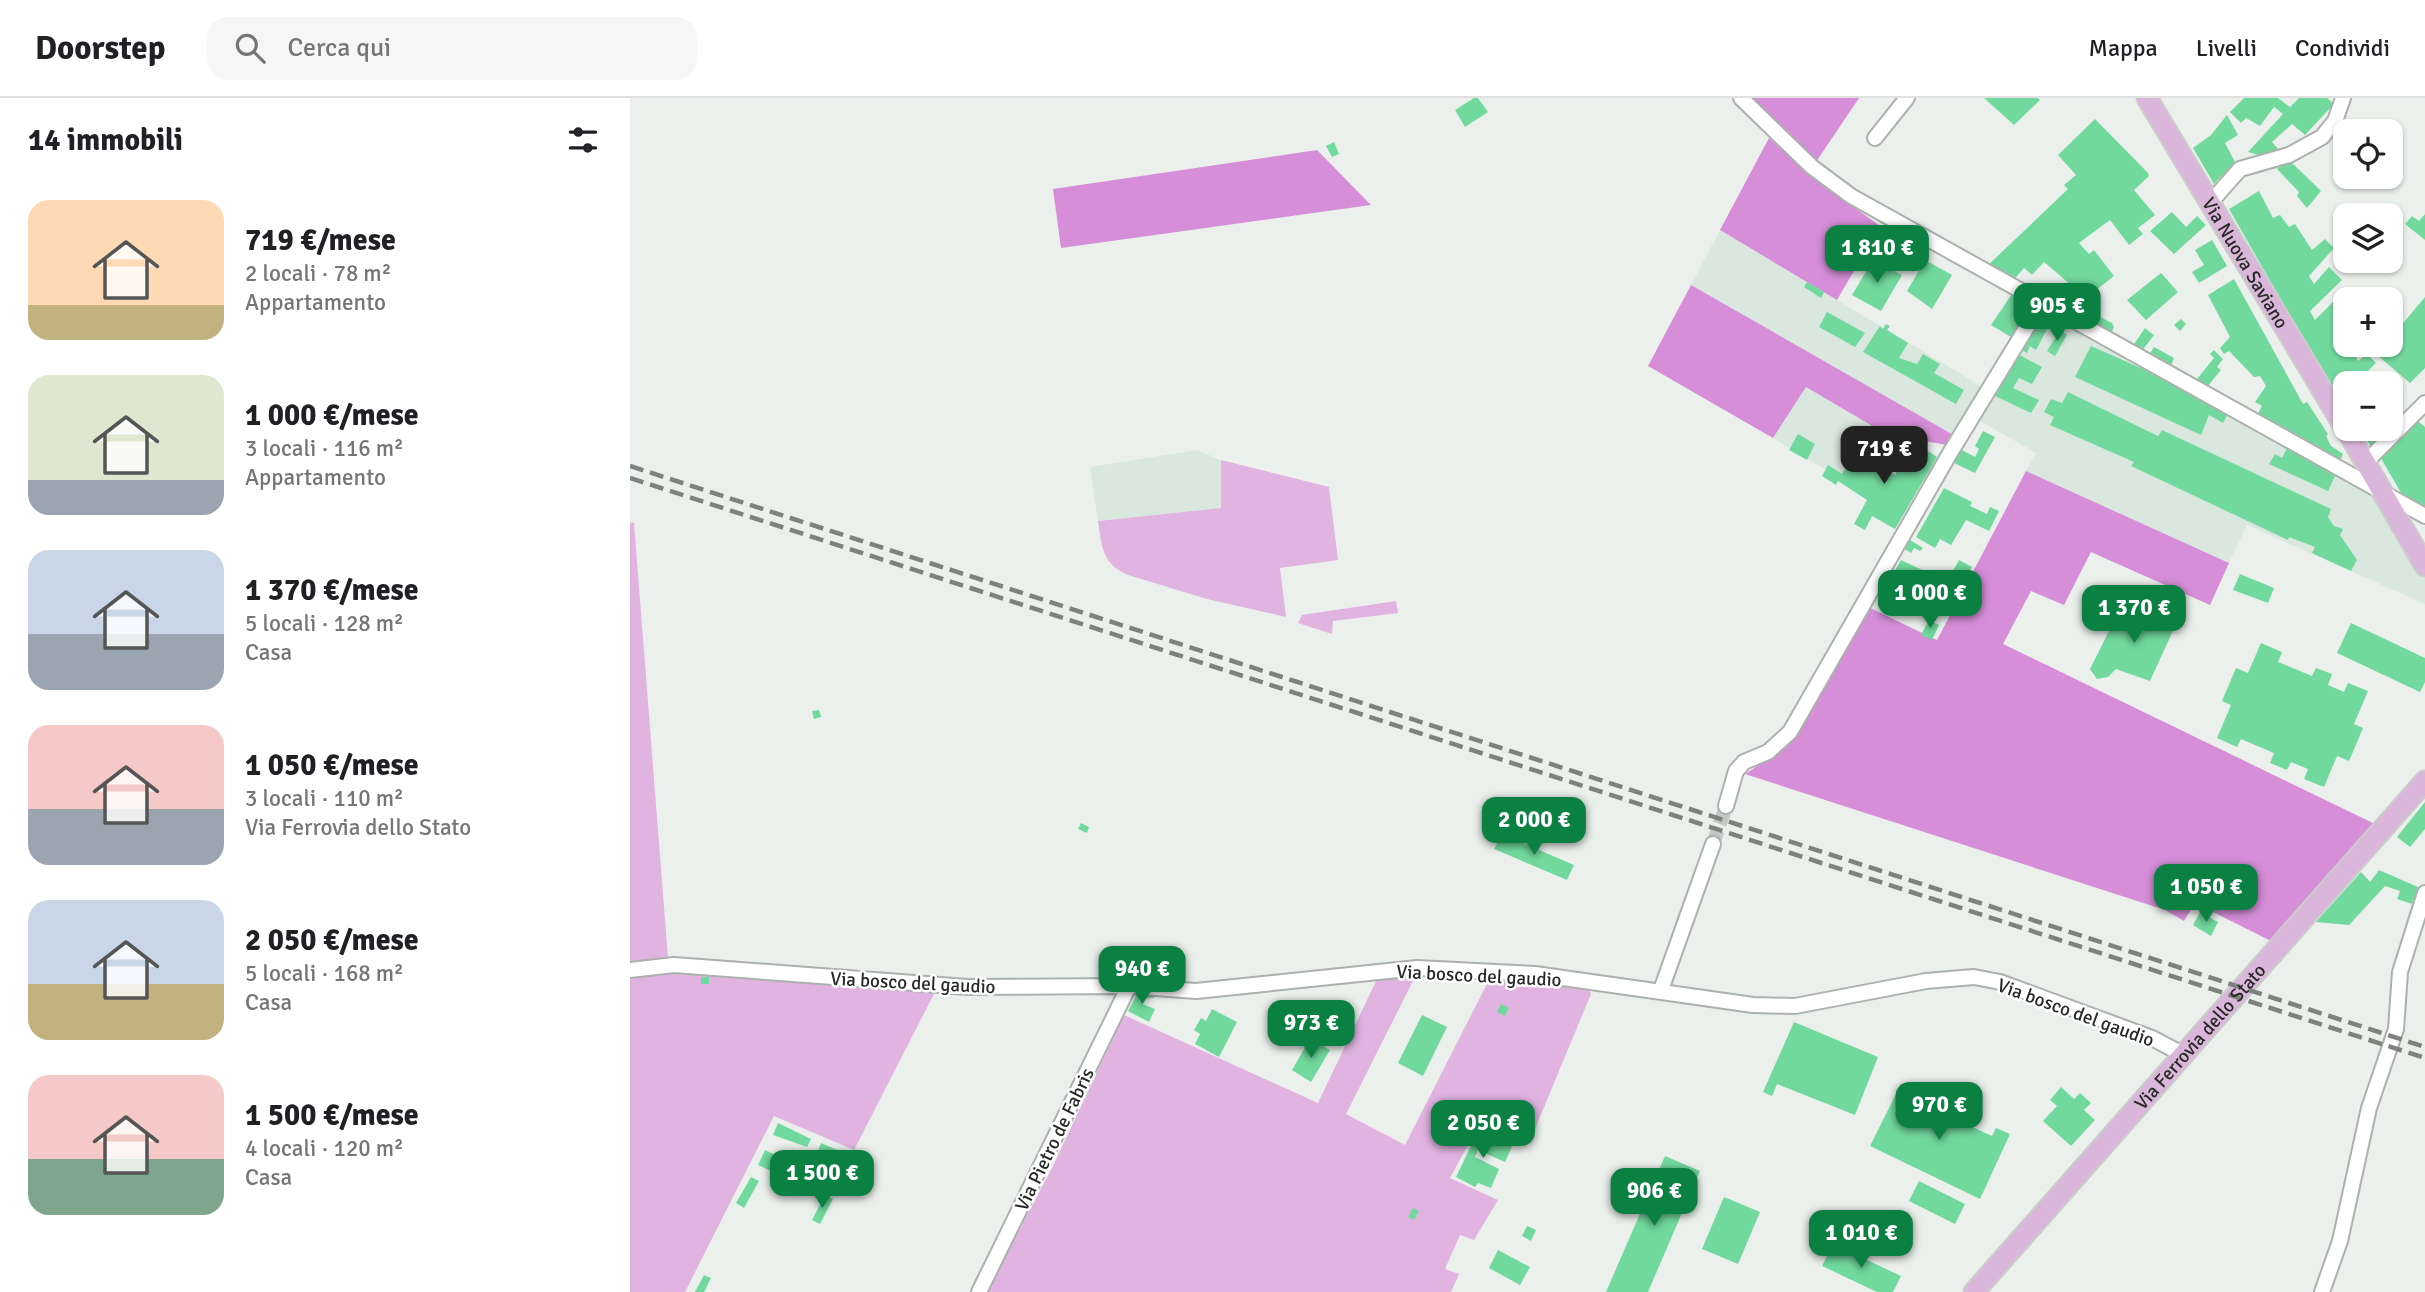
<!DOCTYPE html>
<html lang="it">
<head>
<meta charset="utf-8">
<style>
	:root { --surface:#fff; --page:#f6f6f6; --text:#202124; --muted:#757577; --line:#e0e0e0; --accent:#0b8043 }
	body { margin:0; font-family:Signika,sans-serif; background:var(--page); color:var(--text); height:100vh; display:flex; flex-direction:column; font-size:26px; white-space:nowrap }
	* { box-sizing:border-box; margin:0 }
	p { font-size:23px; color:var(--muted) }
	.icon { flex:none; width:38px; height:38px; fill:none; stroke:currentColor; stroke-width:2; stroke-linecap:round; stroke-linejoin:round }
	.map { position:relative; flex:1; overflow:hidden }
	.details { display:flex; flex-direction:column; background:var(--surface); width:630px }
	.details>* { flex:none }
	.controls { position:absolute; left:1703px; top:21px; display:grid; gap:14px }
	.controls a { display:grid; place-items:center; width:70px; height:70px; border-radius:14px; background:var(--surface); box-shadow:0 2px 5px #0004; font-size:35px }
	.price { position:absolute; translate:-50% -60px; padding:0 16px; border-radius:14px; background:var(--accent); color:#fff; font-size:23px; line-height:46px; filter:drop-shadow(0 2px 4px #0008) }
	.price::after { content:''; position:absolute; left:50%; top:42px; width:21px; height:16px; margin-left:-10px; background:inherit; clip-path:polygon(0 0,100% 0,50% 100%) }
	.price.on { background:#222; color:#fff }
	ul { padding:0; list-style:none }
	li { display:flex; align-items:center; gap:21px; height:175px; padding:0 28px }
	li span { display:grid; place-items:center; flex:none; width:196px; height:140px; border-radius:21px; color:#555 }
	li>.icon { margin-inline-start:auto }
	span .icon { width:84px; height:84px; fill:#fffc; stroke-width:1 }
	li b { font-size:30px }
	h2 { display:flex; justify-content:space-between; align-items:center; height:84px; padding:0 28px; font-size:30px }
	header { display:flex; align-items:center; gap:42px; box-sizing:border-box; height:98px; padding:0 35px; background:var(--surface); border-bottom:2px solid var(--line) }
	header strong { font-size:33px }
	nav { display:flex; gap:38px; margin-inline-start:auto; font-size:24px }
	.search { width:490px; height:63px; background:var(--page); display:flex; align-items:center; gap:18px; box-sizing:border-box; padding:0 24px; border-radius:21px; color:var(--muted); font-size:26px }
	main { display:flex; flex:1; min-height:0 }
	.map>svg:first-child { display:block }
	.built { fill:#dae7de }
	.green { fill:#e1b3e1 }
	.forest { fill:#d68ed8 }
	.building { fill:#72d99e }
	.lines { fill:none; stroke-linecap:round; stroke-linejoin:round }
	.minor-tunnel { stroke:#c4c8c5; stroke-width:14; stroke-dasharray:14 7; stroke-linecap:butt }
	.minor-casing { stroke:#acb1ae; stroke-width:18 }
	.major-casing { stroke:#cbcccb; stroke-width:23 }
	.minor { stroke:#fff; stroke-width:14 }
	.major { stroke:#dab6da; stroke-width:19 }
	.rail { stroke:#7e817e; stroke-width:4.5; stroke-dasharray:14 7; stroke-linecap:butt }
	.labels { text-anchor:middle; stroke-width:5; stroke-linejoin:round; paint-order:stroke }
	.street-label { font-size:19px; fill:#272927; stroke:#fff }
</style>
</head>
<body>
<header>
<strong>Doorstep</strong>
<div class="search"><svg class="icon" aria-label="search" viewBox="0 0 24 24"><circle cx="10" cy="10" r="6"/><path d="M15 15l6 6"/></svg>Cerca qui</div>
<nav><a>Mappa</a><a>Livelli</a><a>Condividi</a></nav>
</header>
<main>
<section class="details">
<h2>14 immobili<svg class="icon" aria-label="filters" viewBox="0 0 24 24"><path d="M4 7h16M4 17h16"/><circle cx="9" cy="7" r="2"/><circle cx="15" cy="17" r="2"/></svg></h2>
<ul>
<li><span style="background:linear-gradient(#ffd9b3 75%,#c2b280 0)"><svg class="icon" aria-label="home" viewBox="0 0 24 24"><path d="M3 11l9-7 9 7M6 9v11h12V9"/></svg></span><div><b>719 €/mese</b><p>2 locali · 78 m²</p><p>Appartamento</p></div></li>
<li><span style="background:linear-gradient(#dfe7d0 75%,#9aa5b1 0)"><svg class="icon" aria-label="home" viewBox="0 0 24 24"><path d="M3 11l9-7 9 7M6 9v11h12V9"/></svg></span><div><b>1 000 €/mese</b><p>3 locali · 116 m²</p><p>Appartamento</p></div></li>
<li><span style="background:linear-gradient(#c9d6e8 60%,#9aa5b1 0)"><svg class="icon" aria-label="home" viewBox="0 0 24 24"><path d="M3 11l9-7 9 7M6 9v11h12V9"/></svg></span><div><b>1 370 €/mese</b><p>5 locali · 128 m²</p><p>Casa</p></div></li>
<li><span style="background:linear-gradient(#f6c9c9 60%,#9aa5b1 0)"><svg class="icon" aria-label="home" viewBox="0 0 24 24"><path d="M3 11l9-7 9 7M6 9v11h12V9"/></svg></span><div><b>1 050 €/mese</b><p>3 locali · 110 m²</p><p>Via Ferrovia dello Stato</p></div></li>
<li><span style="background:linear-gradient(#c9d6e8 60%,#c2b280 0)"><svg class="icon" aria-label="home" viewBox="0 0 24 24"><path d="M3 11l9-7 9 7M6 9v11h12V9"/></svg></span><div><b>2 050 €/mese</b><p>5 locali · 168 m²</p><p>Casa</p></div></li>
<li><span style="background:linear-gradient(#f6c9c9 60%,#7fa58c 0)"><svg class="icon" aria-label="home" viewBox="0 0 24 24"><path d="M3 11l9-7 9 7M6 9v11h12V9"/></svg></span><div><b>1 500 €/mese</b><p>4 locali · 120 m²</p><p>Casa</p></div></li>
</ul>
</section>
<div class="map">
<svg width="1795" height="1194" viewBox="0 0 1795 1194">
	<rect width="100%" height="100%" fill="#ebf0ec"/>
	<g class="built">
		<polygon points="1090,132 1356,291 1327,339 1061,187"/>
		<polygon points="1412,209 1752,398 1795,475 1795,506 1617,427 1599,465 1396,373 1406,355 1345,320"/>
		<polygon points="1176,289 1282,352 1266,374 1256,373 1241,399 1143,340"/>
		<polygon points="567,352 591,362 592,410 468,423 460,369"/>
	</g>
	<g class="green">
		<path d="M 591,362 L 699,389 L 708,462 L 650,470 L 656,519 L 577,501 L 498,477 C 472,466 472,449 468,423 L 591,410 Z"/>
		<polygon points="0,424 4,425 39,873 305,894 224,1052 144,1018 55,1194 0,1194"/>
		<polygon points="766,503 768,515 703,523 702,536 668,525 672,517"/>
		<polygon points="748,879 785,879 716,1016 775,1047 860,880 957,888 961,896 900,1043 851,1023 820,1080 868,1102 844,1142 830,1137 815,1171 829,1176 821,1194 356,1194 422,1070 494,917 688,1005"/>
	</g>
	<g class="forest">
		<polygon points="1121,0 1229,0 1186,64"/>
		<polygon points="1139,40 1177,75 1250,128 1207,202 1090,132"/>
		<polygon points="687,52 741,107 431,150 423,91"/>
		<polygon points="1061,187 1327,339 1317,347 1294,343 1273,346 1176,289 1143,340 1018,268"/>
		<polygon points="1396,373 1599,465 1580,507 1461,454 1434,507 1401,493 1373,546 1745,726 1643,844 1565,805 1554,823 1535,812 1115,676 1157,649 1236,508 1307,542"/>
	</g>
	<g class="building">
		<polygon points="844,0 848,0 858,14 835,29 825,12"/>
		<polygon points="1354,0 1408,0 1410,2 1384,27"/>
		<polygon points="1614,0 1648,0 1660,9 1669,0 1697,0 1704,6 1675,37 1662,26 1642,44 1649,52 1632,58 1618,54 1653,16 1644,9 1630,28 1616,20 1611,25 1600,14"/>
		<polygon points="1597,17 1608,37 1595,45 1605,64 1584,86 1563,50 1581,37"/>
		<polygon points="1465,21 1518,75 1519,78 1504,92 1525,117 1508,130 1513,136 1499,147 1480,122 1449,145 1459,156 1464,152 1484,178 1457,199 1445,186 1442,188 1414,164 1402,177 1394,170 1380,186 1354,171 1438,91 1434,87 1446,77 1428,57"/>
		<polygon points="704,44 709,56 702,59 696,48"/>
		<polygon points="1657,60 1691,93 1677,110 1667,98 1669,94 1647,71"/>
		<polygon points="1629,93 1643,120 1650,117 1659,129 1665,126 1682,152 1695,141 1704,150 1679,178 1684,186 1699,169 1712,182 1680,213 1685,222 1714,193 1722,201 1715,201 1715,247 1720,247 1728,263 1737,256 1746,265 1726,285 1715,285 1715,297 1709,303 1599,111"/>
		<polygon points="1542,114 1556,129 1567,118 1576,127 1544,156 1520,133"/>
		<polygon points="1795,116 1795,142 1775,126 1782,118 1789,123"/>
		<polygon points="1582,142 1597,168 1569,185 1562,174 1574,167 1565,152"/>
		<polygon points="1246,157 1253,167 1272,177 1251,213 1222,197"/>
		<polygon points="1295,162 1322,177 1302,211 1277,193"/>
		<polygon points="1531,175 1548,194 1516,222 1497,202"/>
		<polygon points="1604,181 1673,306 1677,304 1698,336 1696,338 1701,348 1713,356 1708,367 1626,319 1632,308 1625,304 1636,288 1630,278 1624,279 1599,253 1594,256 1590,250 1600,239 1578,197"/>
		<polygon points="1177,184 1194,194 1191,200 1174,189"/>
		<polygon points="1382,196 1400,206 1381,239 1361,227"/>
		<polygon points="1795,199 1795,270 1780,285 1747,257 1756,247 1760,247 1760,241"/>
		<polygon points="1197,214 1235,235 1225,249 1189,229"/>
		<polygon points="1407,215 1422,222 1406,252 1400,248 1397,255 1388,250"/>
		<polygon points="1470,219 1482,225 1484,229 1480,238 1462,229"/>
		<polygon points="1551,221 1556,226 1550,233 1544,227"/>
		<polygon points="1256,226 1260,228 1257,232 1278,245 1269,260 1287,266 1293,256 1310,266 1304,275 1334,292 1326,306 1233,254 1250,228 1253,231"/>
		<polygon points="1515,230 1524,237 1511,254 1502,249"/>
		<polygon points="1430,232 1437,237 1425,258 1417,253"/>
		<polygon points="1461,248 1585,303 1600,312 1593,325 1579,317 1571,337 1445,279"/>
		<polygon points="1524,249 1544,260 1541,268 1519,257"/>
		<polygon points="1584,252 1593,261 1587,269 1591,272 1577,289 1567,281 1584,260 1580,256"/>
		<polygon points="1386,255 1412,269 1402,286 1389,280 1383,290 1409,302 1401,315 1363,297"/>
		<polygon points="1438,294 1528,338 1532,332 1701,411 1698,419 1704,428 1713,431 1710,437 1727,462 1721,473 1682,455 1685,449 1659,439 1658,442 1501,368 1504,364 1420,327 1424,319 1414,314 1421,301 1432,305"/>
		<polygon points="1760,296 1769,310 1760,316"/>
		<polygon points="1783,319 1795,329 1795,414 1777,405 1749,357"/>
		<polygon points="1731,331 1752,331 1756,338 1742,351"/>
		<polygon points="1353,333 1365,339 1345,375 1322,364 1330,351 1345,359 1349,351 1345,348"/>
		<polygon points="1249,334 1266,344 1259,356 1243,345"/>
		<polygon points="1168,336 1185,346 1177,362 1159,352"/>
		<polygon points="1657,350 1706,376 1698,393 1639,366 1645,356 1652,360"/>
		<polygon points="1287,351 1292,354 1295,351 1307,359 1265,431 1242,418 1235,432 1224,426 1237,402 1208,383 1206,387 1192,378 1198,367 1212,376 1227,353 1265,377 1278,355 1284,358"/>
		<polygon points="1314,390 1342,404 1340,408 1357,416 1360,409 1369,413 1359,433 1336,422 1321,447 1310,441 1305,450 1286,439"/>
		<polygon points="1277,440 1293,450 1290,453 1284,450 1281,455 1273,450"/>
		<polygon points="1271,462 1307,479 1292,506 1256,488"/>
		<polygon points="1329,462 1342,469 1333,483 1322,475"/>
		<polygon points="1610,476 1644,490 1638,505 1603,492"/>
		<polygon points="1490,511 1507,517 1525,513 1547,524 1520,583 1486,571 1478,579 1467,581 1460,571"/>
		<polygon points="1299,522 1309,527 1302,542 1291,537"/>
		<polygon points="1721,525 1795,560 1795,584 1790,594 1707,555"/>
		<polygon points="1631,545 1652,554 1648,564 1682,578 1686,570 1702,576 1698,587 1714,594 1718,585 1738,593 1724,626 1733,630 1719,663 1707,658 1694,689 1674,681 1678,671 1661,664 1657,672 1640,665 1644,655 1611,641 1607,649 1587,640 1601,607 1592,603 1606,570 1618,575"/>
		<polygon points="189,612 191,619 184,621 182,613"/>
		<polygon points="1795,704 1795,731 1780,749 1767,739"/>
		<polygon points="451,725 459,729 457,735 448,731"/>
		<polygon points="872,736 944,767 937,782 864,751"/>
		<polygon points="1749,772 1788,789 1782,806 1767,801 1770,793 1755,788 1719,827 1686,824 1731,774 1740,784"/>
		<polygon points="1570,814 1588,824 1581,838 1563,827"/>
		<rect x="71" y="879" width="8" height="7"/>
		<polygon points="508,894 526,894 524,900 515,900 513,906 525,911 519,924 498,913"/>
		<polygon points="871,906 879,910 875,918 867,914"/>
		<polygon points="582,911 607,924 589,959 565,946 570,936 564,932 571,920 576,923"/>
		<polygon points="792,917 817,929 793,978 768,965"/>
		<polygon points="1164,924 1248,959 1225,1017 1147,986 1142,998 1133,994"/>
		<polygon points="680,941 700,952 681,984 662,972"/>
		<polygon points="1271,986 1317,1007 1312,1015 1362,1038 1366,1030 1380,1036 1350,1101 1240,1048"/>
		<polygon points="1431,989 1444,1001 1450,995 1461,1005 1454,1012 1465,1022 1441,1048 1413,1023 1427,1008 1420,1002"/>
		<polygon points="148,1025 181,1041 177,1049 143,1037"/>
		<polygon points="849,1031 883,1046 875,1064 848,1052 845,1059 869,1071 861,1090 848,1085 845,1089 826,1079"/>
		<polygon points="191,1045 224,1059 219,1071 186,1058"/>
		<polygon points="135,1052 164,1066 158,1081 128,1067"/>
		<polygon points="1035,1058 1070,1073 1018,1194 976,1194"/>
		<polygon points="121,1079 129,1083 114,1110 106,1105"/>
		<polygon points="1289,1083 1335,1106 1325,1126 1279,1103"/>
		<polygon points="195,1097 203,1101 190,1126 182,1122"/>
		<polygon points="1094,1099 1130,1114 1108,1166 1072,1151"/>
		<polygon points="783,1110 789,1113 784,1122 778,1119"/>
		<polygon points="897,1128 906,1132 901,1143 892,1138"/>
		<polygon points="1203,1146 1271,1178 1263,1194 1247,1194 1192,1168"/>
		<polygon points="868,1152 900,1169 890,1187 859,1170"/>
		<polygon points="74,1177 81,1180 74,1194 65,1194"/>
	</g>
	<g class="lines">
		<polyline class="minor-tunnel" points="1083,746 1096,708"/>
		<defs>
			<g id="minor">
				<polyline points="1111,0 1182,69 1221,98 1795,418"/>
				<polyline points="1245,40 1277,0"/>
				<polyline points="1579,106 1610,71 1659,57 1692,39 1705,23 1713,0"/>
				<polyline points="1736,364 1795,305"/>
				<polyline points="1096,708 1106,673 1114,664 1138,654 1160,634 1320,355 1411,206"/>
				<polyline points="0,872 44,867 337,889 499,888 566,893 787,870 905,876 1123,907 1165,908 1296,883 1344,879 1370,884 1522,940 1554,957"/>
				<polyline points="1031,892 1083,746"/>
				<polyline points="349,1194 499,888"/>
				<polyline points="1692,1194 1710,1143 1739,1010 1766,931 1770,874 1795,795"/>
			</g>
			<g id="major">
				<path id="s1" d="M 1517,0 L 1715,330"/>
				<polyline points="1716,331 1795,468"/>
				<path id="s2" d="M 1344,1194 L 1795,683"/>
			</g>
		</defs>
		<use href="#minor" class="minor-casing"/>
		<use href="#major" class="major-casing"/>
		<use href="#minor" class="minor"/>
		<use href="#major" class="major"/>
		<g class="rail">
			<polyline points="0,368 1795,949"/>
			<polyline points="0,380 1795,960"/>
		</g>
	</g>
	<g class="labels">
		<g class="street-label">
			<text dy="7" stroke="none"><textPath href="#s1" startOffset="192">Via Nuova Saviano</textPath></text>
			<text transform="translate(849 877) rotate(3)" y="7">Via bosco del gaudio</text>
			<text transform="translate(283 884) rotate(3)" y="7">Via bosco del gaudio</text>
			<text transform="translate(1446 914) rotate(20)" y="7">Via bosco del gaudio</text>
			<text dy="7" stroke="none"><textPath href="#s2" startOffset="341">Via Ferrovia dello Stato</textPath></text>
			<text transform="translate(424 1041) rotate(-64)" y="7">Via Pietro de Fabris</text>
		</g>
	</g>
</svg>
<div class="controls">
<a><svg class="icon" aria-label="locate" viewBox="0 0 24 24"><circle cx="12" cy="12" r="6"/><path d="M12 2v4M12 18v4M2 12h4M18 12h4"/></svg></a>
<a><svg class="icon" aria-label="layers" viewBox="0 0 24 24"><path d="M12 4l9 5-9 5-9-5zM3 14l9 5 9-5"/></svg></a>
<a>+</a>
<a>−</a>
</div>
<b class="price" style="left:1247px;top:187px">1 810 €</b>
<b class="price" style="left:1427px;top:245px">905 €</b>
<b class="price on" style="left:1254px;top:388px">719 €</b>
<b class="price" style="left:1300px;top:532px">1 000 €</b>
<b class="price" style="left:1504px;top:547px">1 370 €</b>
<b class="price" style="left:904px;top:759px">2 000 €</b>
<b class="price" style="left:1576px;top:826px">1 050 €</b>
<b class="price" style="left:512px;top:908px">940 €</b>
<b class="price" style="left:681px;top:962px">973 €</b>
<b class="price" style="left:1309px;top:1044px">970 €</b>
<b class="price" style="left:853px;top:1062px">2 050 €</b>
<b class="price" style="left:192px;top:1112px">1 500 €</b>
<b class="price" style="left:1024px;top:1130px">906 €</b>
<b class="price" style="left:1231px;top:1172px">1 010 €</b>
</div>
</main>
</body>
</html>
